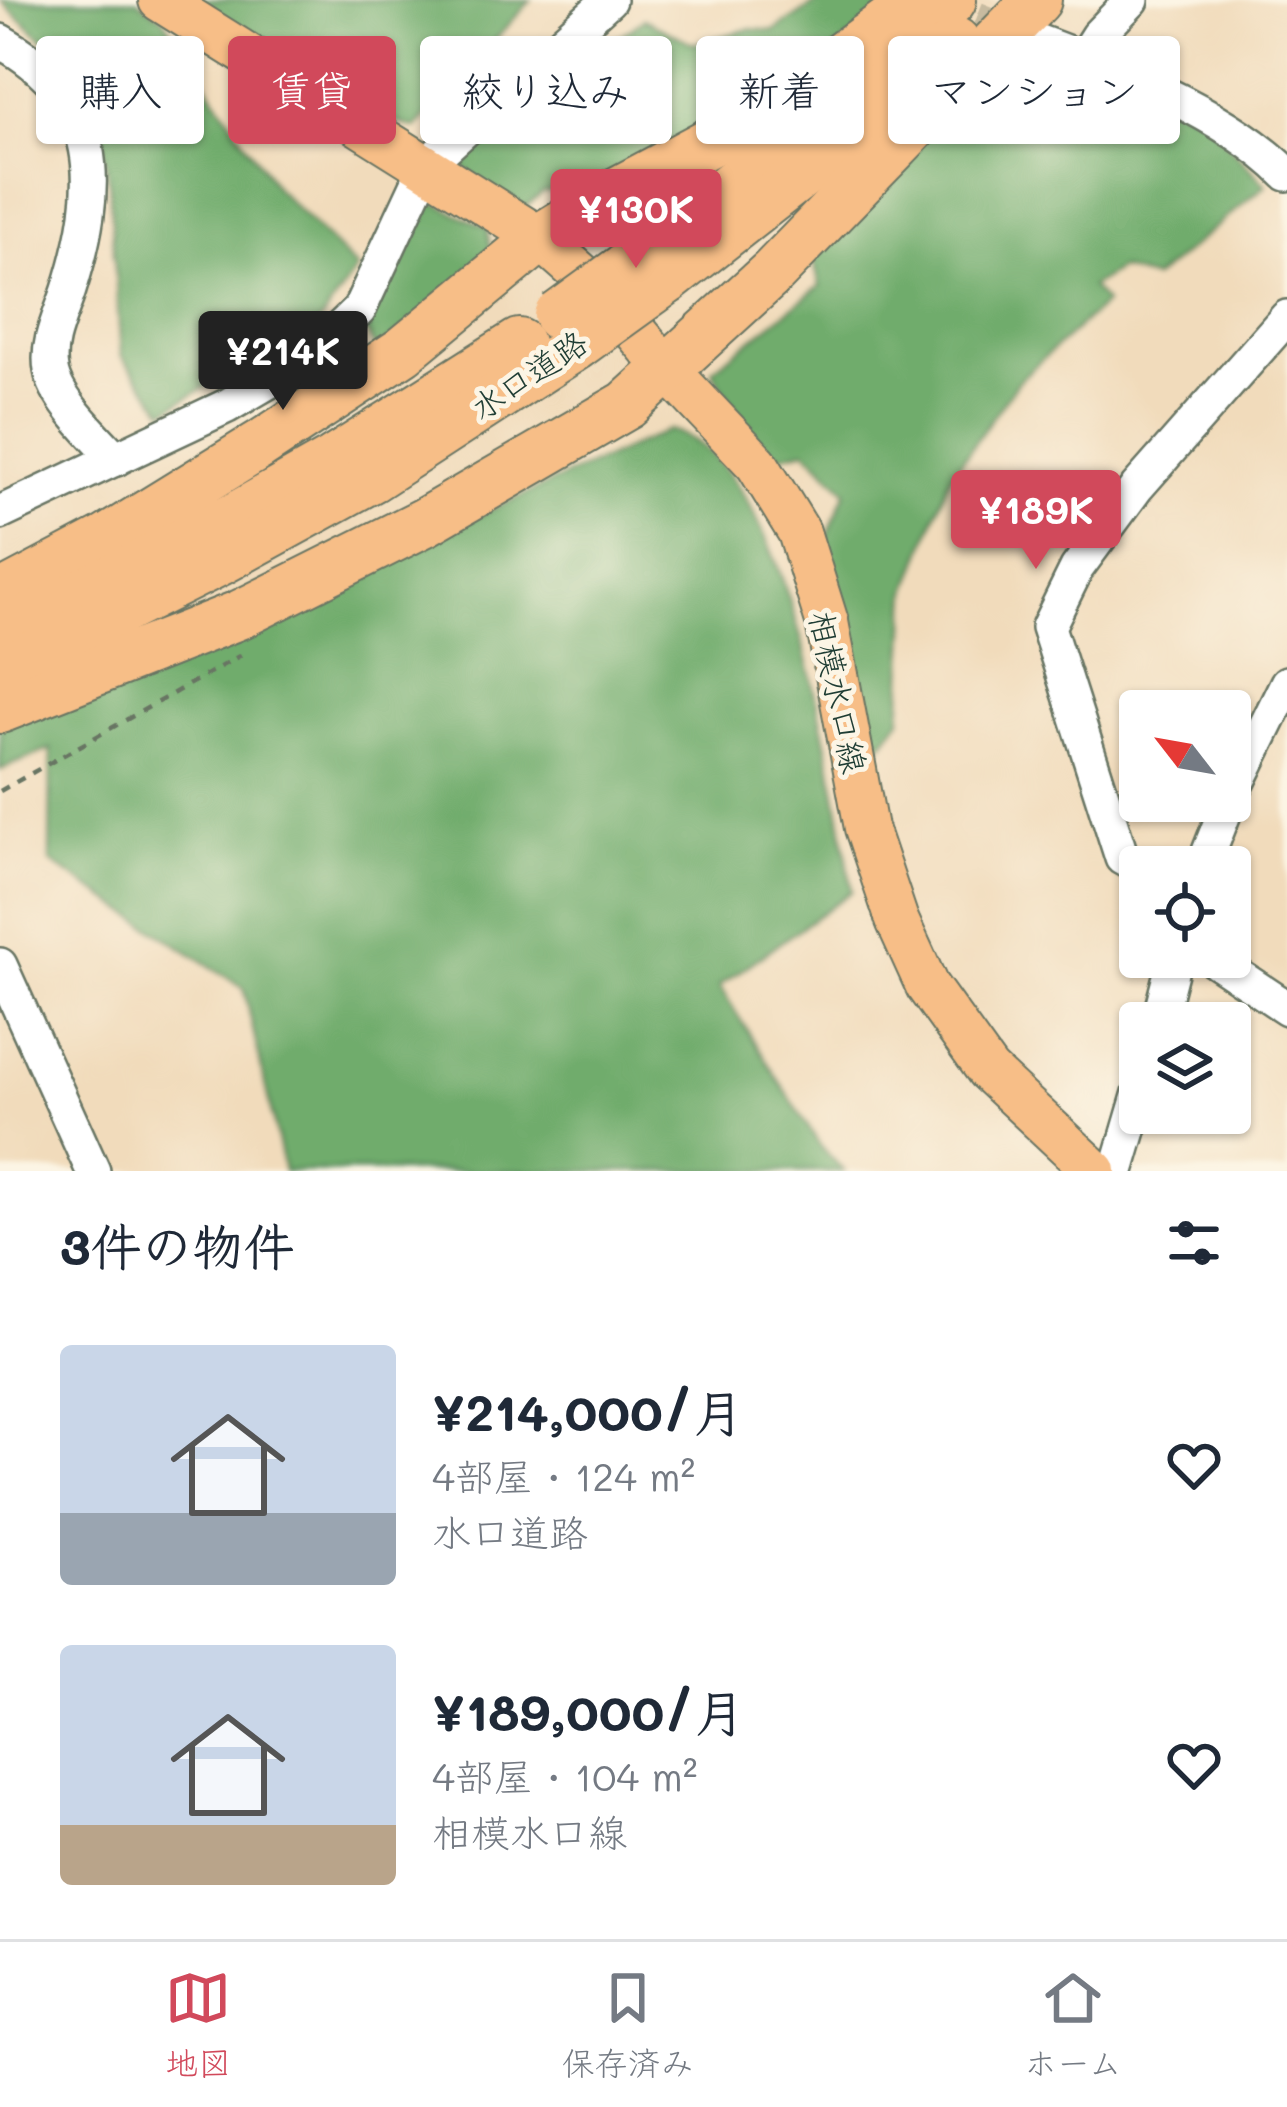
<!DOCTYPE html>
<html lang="ja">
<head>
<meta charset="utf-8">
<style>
	:root { --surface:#fff; --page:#f6f6f7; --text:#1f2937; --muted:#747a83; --line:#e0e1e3; --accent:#d1495b }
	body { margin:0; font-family:Mali,"Klee One",sans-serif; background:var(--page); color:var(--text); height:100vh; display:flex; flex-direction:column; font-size:45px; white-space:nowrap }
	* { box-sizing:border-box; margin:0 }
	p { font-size:39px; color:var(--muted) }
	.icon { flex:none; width:66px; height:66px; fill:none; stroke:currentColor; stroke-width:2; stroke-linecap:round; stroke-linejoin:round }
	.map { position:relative; height:1171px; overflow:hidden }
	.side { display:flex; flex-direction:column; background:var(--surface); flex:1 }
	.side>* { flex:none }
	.top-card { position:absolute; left:36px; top:36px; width:1215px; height:108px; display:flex; gap:24px }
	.needle { width:78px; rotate:301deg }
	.buttons { position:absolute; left:1119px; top:690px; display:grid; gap:24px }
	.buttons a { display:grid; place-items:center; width:132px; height:132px; border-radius:12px; background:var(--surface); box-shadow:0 3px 9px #0004; font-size:60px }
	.price { position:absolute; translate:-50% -102px; padding:0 27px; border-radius:12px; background:var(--accent); color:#fff; font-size:39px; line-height:78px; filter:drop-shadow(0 3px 6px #0008) }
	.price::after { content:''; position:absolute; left:50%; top:72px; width:36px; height:27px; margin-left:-18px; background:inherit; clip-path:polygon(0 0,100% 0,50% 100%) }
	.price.selected { background:#222; color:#fff }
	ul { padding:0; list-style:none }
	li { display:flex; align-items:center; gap:36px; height:300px; padding:0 60px }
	li span { display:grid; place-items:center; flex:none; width:336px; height:240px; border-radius:12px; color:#555 }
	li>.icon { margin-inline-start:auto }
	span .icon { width:144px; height:144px; fill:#fffc; stroke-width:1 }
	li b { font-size:51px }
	h2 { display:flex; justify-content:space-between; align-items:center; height:144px; padding:0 60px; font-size:51px }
	.tag { padding:0 42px; border-radius:12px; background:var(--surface); box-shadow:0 3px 9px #0004; font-size:42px; line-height:108px }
	.tag.selected { background:var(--accent); color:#fff }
	.dock { display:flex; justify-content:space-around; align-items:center; height:168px; border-top:3px solid var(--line); background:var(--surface); font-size:33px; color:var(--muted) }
	.dock a { display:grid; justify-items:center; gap:6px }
	.dock .selected { color:var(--accent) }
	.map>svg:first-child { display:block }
	.forest { fill:#6fac6c; stroke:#477450; stroke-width:3 }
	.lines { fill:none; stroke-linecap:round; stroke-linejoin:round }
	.minor-tunnel { stroke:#c7bba0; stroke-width:33; stroke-dasharray:33 16; stroke-linecap:butt }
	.minor-casing { stroke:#687463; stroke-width:38 }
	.major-casing { stroke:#687463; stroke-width:46 }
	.highway-casing { stroke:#687463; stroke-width:52 }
	.path { stroke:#687463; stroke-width:4.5; stroke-dasharray:9 9; stroke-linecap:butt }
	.minor { stroke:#fff; stroke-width:33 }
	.major { stroke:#f7be87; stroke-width:42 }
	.highway { stroke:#f7be87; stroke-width:48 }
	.highway-bridge-casing { stroke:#687463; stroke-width:52; stroke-linecap:butt }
	.highway-bridge { stroke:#f7be87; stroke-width:48 }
	.labels { text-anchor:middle; stroke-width:10; stroke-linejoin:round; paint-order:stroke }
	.street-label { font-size:33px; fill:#1f3d34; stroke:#fcf5e5 }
</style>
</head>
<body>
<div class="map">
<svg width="1287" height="1171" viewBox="0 0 1287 1171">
	<rect width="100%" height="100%" fill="#fcf5e5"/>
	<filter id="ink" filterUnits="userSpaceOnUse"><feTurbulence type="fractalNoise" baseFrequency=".00833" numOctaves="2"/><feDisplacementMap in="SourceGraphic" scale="24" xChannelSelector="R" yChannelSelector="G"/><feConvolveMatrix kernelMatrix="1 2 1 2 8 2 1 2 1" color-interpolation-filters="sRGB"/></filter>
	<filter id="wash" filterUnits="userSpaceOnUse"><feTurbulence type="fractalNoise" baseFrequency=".004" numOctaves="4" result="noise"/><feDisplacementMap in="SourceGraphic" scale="48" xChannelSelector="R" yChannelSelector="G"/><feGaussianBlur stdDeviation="2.7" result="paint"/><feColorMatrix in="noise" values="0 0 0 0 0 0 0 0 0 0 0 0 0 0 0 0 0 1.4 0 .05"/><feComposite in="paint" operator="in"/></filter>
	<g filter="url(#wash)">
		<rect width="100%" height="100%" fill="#f1dbbb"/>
		<g class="forest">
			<polygon points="0,0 137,0 163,18 275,187 357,269 319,323 165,410 121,356 109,184 99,115 69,63"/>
			<polygon points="189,0 531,0 416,128 380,118"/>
			<polygon points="821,0 871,0 892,9 752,108 576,191 543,192 519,212 448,156 644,19 694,44 749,29 774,31"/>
			<polygon points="1009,45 1202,117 1266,185 1153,279 1119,269 1091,287 1105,303 1018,381 949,479 908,591 901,719 878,749 858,726 825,542 846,491 806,450 764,459 712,370 820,286 811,249"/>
			<polygon points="427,199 487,228 493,264 376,350 363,325"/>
			<path d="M 669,430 C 789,459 835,784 852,891 L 719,986 L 821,1147 L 844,1171 L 284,1171 L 244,988 L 50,862 L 51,749 L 0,770 L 0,718 L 240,622 Z"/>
		</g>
	</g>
	<g filter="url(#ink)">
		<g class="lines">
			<polyline class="minor-tunnel" points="931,0 1024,37"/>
			<defs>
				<g id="minor">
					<path d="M 1034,40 C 1117,71 1224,111 1287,174"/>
					<path d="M 0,41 C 105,99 102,186 69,290 C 61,315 46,342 51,370 C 56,400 96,437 116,459"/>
					<polyline points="1083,58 1097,36 1132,0"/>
					<polyline points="0,513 227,406 309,358 359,310 427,164 609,0"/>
					<polyline points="1230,799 1287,683"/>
					<polyline points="1203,867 1229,801"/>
					<polyline points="1140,868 1122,858 1048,627 1077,568 1137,487 1287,317"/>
					<polyline points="1210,957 1287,1008"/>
					<polyline points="0,965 93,1171"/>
					<polyline points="1158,1023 1175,957"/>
					<polyline points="1117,1171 1140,1093"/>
				</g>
				<polyline id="major" points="160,0 540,238 607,297 666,368 757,464 799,532 827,622 866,828 897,920 927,986 988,1071 1095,1171"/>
				<g id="highway">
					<polyline points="642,255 783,145 952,0"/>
					<polyline points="667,280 825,156 956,42"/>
					<polyline points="0,596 106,540 260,445 403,351 540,238 605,198 764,113 918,0"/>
					<polyline points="0,633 233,518 333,461 519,343"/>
					<polyline points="0,671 222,560 372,478 574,347"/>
					<polyline points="0,709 241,614 425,522 627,405 773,272 1037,0"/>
				</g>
			</defs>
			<use href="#minor" class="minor-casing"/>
			<use href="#major" class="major-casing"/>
			<use href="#highway" class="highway-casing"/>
			<polyline class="path" points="0,791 241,655"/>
			<use href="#minor" class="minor"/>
			<use href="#major" class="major"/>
			<use href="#highway" class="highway"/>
			<defs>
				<g id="highway-bridge">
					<polyline points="558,316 642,255"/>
					<polyline points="574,347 667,280"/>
				</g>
			</defs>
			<use href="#highway-bridge" class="highway-bridge-casing"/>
			<use href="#highway-bridge" class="highway-bridge"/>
		</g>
	</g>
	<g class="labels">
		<g class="street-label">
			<text transform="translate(529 375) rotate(-34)" y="12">水口道路</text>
			<text transform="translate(838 692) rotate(78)" y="12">相模水口線</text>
		</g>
	</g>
</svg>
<div class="buttons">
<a><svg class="needle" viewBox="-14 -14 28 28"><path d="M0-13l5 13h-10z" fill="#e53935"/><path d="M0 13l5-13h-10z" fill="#747a83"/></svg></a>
<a><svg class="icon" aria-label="locate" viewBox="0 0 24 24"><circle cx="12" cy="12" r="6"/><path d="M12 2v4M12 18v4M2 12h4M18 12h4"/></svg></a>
<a><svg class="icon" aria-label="layers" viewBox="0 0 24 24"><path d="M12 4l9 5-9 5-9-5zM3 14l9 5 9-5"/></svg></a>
</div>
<b class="price" style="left:636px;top:271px">¥130K</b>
<b class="price selected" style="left:283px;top:413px">¥214K</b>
<b class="price" style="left:1036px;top:572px">¥189K</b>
<div class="top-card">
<a class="tag">購入</a>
<a class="tag selected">賃貸</a>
<a class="tag">絞り込み</a>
<a class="tag">新着</a>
<a class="tag">マンション</a>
</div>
</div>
<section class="side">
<h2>3件の物件<svg class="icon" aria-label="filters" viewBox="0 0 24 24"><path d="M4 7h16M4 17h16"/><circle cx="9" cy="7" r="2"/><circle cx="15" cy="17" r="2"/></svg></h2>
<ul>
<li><span style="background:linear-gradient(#c9d6e8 70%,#9aa5b1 0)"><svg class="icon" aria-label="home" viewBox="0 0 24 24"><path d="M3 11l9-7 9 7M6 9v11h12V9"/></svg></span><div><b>¥214,000/月</b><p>4部屋 · 124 m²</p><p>水口道路</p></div><svg class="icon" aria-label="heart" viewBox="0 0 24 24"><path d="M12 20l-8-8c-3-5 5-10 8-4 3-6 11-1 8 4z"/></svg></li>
<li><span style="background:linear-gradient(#c9d6e8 75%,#b9a48a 0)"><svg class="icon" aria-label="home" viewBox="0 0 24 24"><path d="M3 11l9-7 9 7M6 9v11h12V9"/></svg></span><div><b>¥189,000/月</b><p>4部屋 · 104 m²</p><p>相模水口線</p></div><svg class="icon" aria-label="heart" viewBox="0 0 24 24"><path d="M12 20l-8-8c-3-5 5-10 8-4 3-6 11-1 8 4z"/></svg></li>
</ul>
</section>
<nav class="dock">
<a class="selected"><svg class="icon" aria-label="map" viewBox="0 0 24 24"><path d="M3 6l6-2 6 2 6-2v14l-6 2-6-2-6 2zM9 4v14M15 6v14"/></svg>地図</a>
<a><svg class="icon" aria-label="saved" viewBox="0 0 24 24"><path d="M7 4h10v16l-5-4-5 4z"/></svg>保存済み</a>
<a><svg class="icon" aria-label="home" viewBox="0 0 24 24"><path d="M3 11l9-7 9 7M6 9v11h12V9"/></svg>ホーム</a>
</nav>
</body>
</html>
